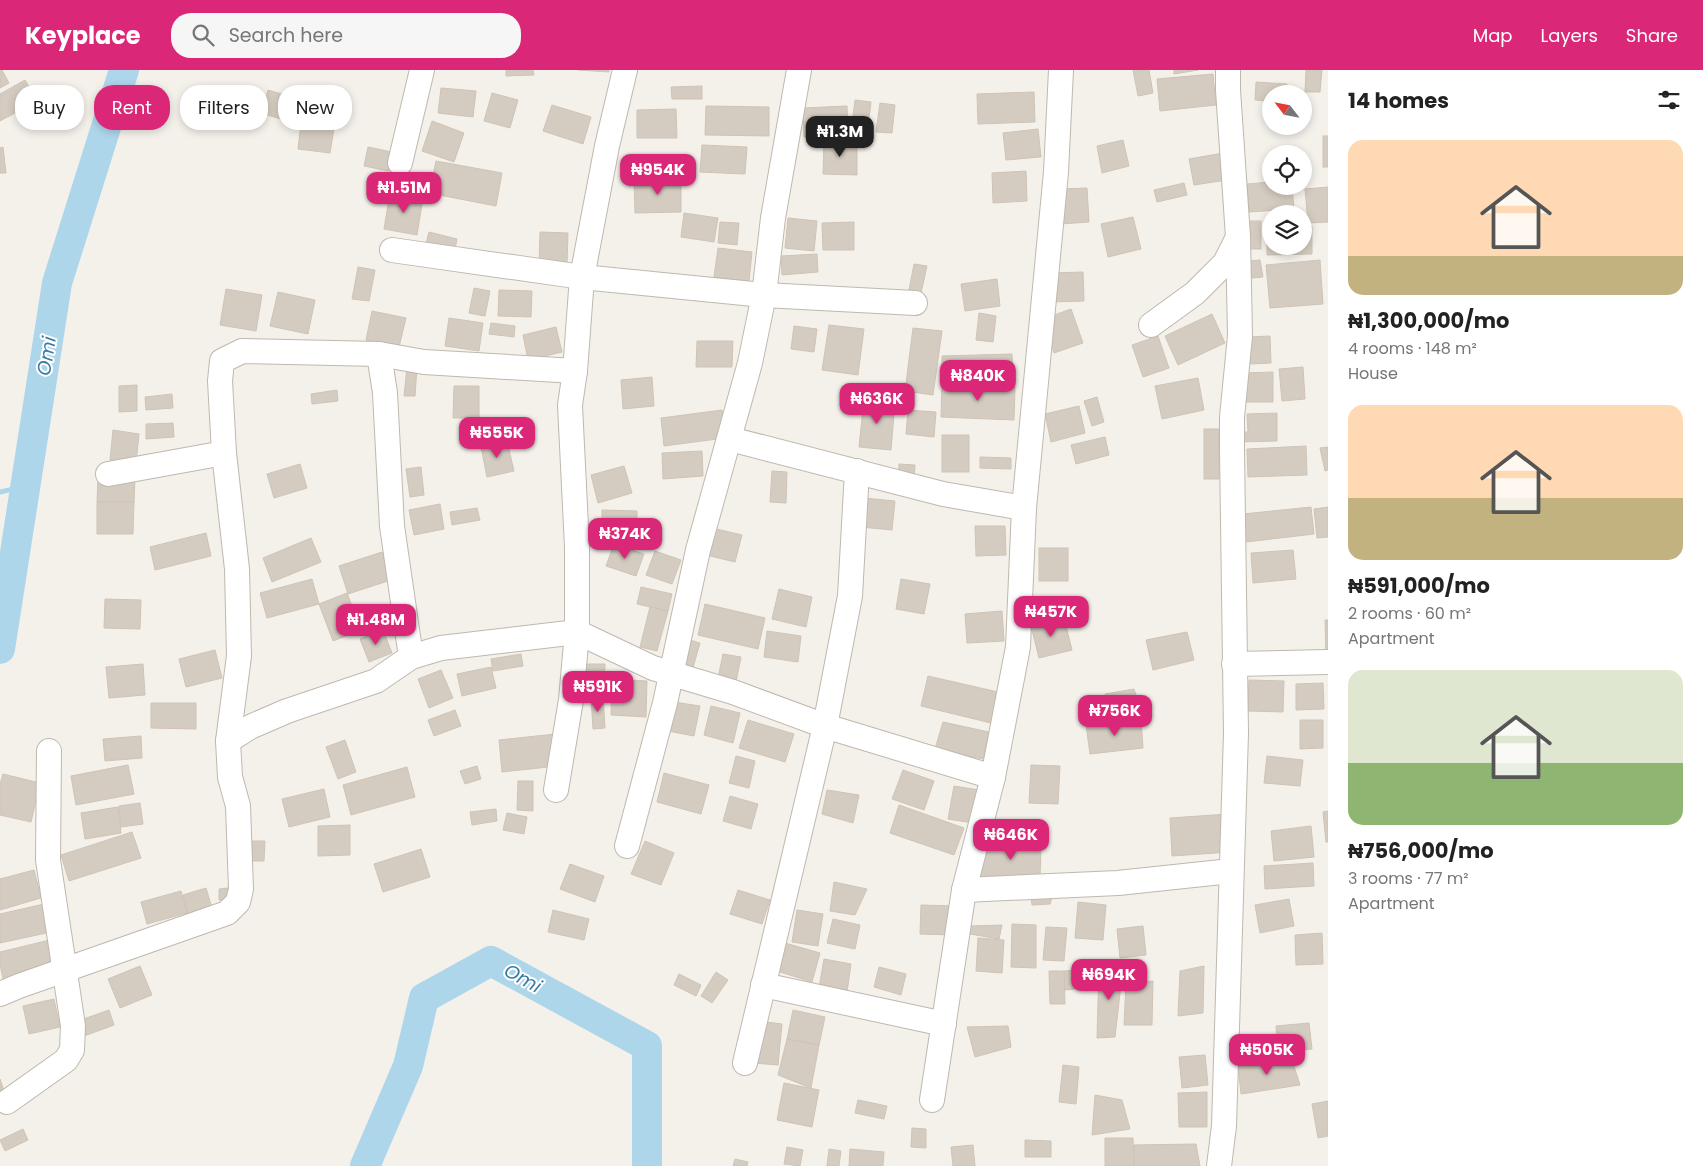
<!DOCTYPE html>
<html lang="en">
<head>
<meta charset="utf-8">
<style>
	:root { --surface:#fff; --page:#f6f6f6; --text:#222; --muted:#767676; --accent:#db2777 }
	body { margin:0; font-family:Poppins,sans-serif; background:var(--page); color:var(--text); height:100vh; display:flex; flex-direction:column; font-size:19px; white-space:nowrap }
	* { box-sizing:border-box; margin:0 }
	p { font-size:16px; color:var(--muted) }
	.icon { flex:none; width:28px; height:28px; fill:none; stroke:currentColor; stroke-width:2; stroke-linecap:round; stroke-linejoin:round }
	.map { position:relative; flex:1; overflow:hidden }
	.sheet { display:flex; flex-direction:column; background:var(--surface); width:375px }
	.sheet>* { flex:none }
	.guide { position:absolute; left:15px; top:15px; width:475px; height:45px; display:flex; gap:10px }
	.needle { width:32px; rotate:302deg }
	.buttons { position:absolute; left:1262px; top:15px; display:grid; gap:10px }
	.buttons a { display:grid; place-items:center; width:50px; height:50px; border-radius:50%; background:var(--surface); box-shadow:0 2px 8px #0003; font-size:25px }
	.price { position:absolute; translate:-50% -42px; padding:0 11px; border-radius:10px; background:var(--accent); color:#fff; font-size:16px; line-height:32px; filter:drop-shadow(0 1px 2px #0008) }
	.price::after { content:''; position:absolute; left:50%; top:30px; width:15px; height:11px; margin-left:-8px; background:inherit; clip-path:polygon(0 0,100% 0,50% 100%) }
	.price.active { background:#222; color:#fff }
	ul { padding:0; list-style:none }
	li { display:grid; align-content:center; gap:10px; height:265px; padding:0 20px }
	li span { display:grid; place-items:center; height:155px; border-radius:15px; color:#555 }
	li>.icon { margin-inline-start:auto }
	span .icon { width:90px; height:90px; fill:#fffc; stroke-width:1 }
	li b { font-size:21px }
	h2 { display:flex; justify-content:space-between; align-items:center; height:60px; padding:0 20px; font-size:21px }
	.chip { padding:0 18px; border-radius:20px; background:var(--surface); box-shadow:0 2px 8px #0003; font-size:18px; line-height:45px }
	.chip.active { background:var(--accent); color:#fff }
	header { display:flex; align-items:center; gap:30px; box-sizing:border-box; height:70px; padding:0 25px; background:var(--accent); color:#fff }
	header strong { font-size:24px }
	nav { display:flex; gap:28px; margin-inline-start:auto; font-size:18px }
	.search { width:350px; height:45px; background:var(--page); display:flex; align-items:center; gap:12px; box-sizing:border-box; padding:0 18px; border-radius:20px; color:var(--muted); font-size:19px }
	main { display:flex; flex:1; min-height:0 }
	.map>svg:first-child { display:block }
	.lines { fill:none; stroke-linecap:round; stroke-linejoin:round }
	.stream { stroke:#aed6eb; stroke-width:5 }
	.river { stroke:#aed6eb; stroke-width:30 }
	.building { fill:#d5ccc1; stroke:#cfc3b5 }
	.minor-casing { stroke:#bfb8ae; stroke-width:26 }
	.minor { stroke:#fff; stroke-width:24 }
	.labels { text-anchor:middle; stroke-width:4; stroke-linejoin:round; paint-order:stroke }
	.water-label { font-size:19px; font-style:italic; fill:#397da3; stroke:#fff }
</style>
</head>
<body>
<header>
<strong>Keyplace</strong>
<div class="search"><svg class="icon" aria-label="search" viewBox="0 0 24 24"><circle cx="10" cy="10" r="6"/><path d="M15 15l6 6"/></svg>Search here</div>
<nav><a>Map</a><a>Layers</a><a>Share</a></nav>
</header>
<main>
<div class="map">
<svg width="1328" height="1096" viewBox="0 0 1328 1096">
	<rect width="100%" height="100%" fill="#f4f1eb"/>
	<g class="lines">
		<polyline class="stream" points="0,422 26,416"/>
		<g class="river">
			<polyline points="0,579 57,213 124,0"/>
			<polyline points="365,1096 408,996 424,928 491,891 647,976 647,1096"/>
		</g>
	</g>
	<g class="building">
		<polygon points="0,0 2,0 9,13 0,18"/>
		<polygon points="506,0 533,0 534,5 506,6"/>
		<polygon points="578,0 609,0 609,2"/>
		<polygon points="1133,0 1149,0 1153,23 1138,26"/>
		<polygon points="1174,0 1198,0 1174,4"/>
		<polygon points="1306,0 1322,0 1320,22 1305,22"/>
		<polygon points="1213,4 1216,35 1160,41 1157,9"/>
		<polygon points="25,10 37,31 0,51 0,24"/>
		<polygon points="1256,12 1287,14 1287,24 1271,24 1271,31 1255,30"/>
		<polygon points="702,16 702,29 672,29 671,17"/>
		<polygon points="441,18 476,21 473,47 438,43"/>
		<polygon points="268,20 301,30 294,53 261,43"/>
		<polygon points="1034,22 1035,52 978,54 977,24"/>
		<polygon points="492,23 518,30 510,58 484,51"/>
		<polygon points="855,30 871,32 867,65 851,63"/>
		<polygon points="880,33 895,35 892,63 876,62"/>
		<polygon points="552,35 591,47 583,74 543,61"/>
		<polygon points="706,36 769,37 769,66 705,65"/>
		<polygon points="847,36 848,66 804,67 803,38"/>
		<polygon points="676,39 677,68 637,68 637,40"/>
		<polygon points="432,51 464,63 454,92 422,81"/>
		<polygon points="301,54 334,58 330,83 298,79"/>
		<polygon points="1038,59 1041,87 1006,90 1003,63"/>
		<rect x="1323" y="66" width="5" height="31"/>
		<polygon points="824,70 857,71 857,105 823,104"/>
		<polygon points="1123,70 1129,96 1102,103 1097,76"/>
		<polygon points="702,75 747,77 745,104 700,102"/>
		<polygon points="3,77 6,103 0,103 0,78"/>
		<polygon points="368,77 392,82 389,101 364,96"/>
		<polygon points="1223,83 1227,110 1194,115 1189,89"/>
		<polygon points="436,91 502,103 496,136 429,123"/>
		<polygon points="1026,101 1027,131 993,133 992,103"/>
		<polygon points="681,109 681,142 635,143 634,110"/>
		<polygon points="1271,112 1271,116 1292,116 1294,139 1249,142 1247,114"/>
		<polygon points="1184,113 1187,125 1157,132 1154,120"/>
		<polygon points="1328,117 1328,152 1308,153 1305,119"/>
		<polygon points="1087,118 1089,152 1060,154 1058,119"/>
		<polygon points="390,123 423,128 417,165 384,159"/>
		<polygon points="684,143 718,148 714,172 681,167"/>
		<polygon points="1133,147 1141,179 1108,187 1101,154"/>
		<polygon points="788,148 817,151 814,181 785,178"/>
		<rect x="1246" y="151" width="15" height="28"/>
		<polygon points="720,152 739,153 737,175 718,173"/>
		<polygon points="854,152 854,180 823,180 822,153"/>
		<polygon points="1304,156 1312,156 1312,184 1267,185 1267,157 1271,157 1271,176 1304,176"/>
		<polygon points="429,162 457,169 454,184 425,177"/>
		<polygon points="540,162 568,163 567,194 539,193"/>
		<polygon points="718,178 752,182 749,211 714,207"/>
		<polygon points="817,184 818,202 782,205 781,186"/>
		<polygon points="1260,190 1263,207 1252,208 1249,191"/>
		<polygon points="1320,190 1323,234 1270,238 1266,195"/>
		<polygon points="914,194 927,196 921,223 909,220"/>
		<polygon points="358,197 375,200 369,231 352,229"/>
		<polygon points="1083,202 1084,231 1050,232 1049,203"/>
		<polygon points="997,209 1000,236 965,241 961,214"/>
		<polygon points="474,218 490,221 485,246 469,243"/>
		<polygon points="226,219 262,225 256,261 220,255"/>
		<polygon points="499,220 532,221 531,247 498,246"/>
		<polygon points="278,222 315,230 308,264 270,256"/>
		<polygon points="1071,239 1083,273 1054,283 1043,249"/>
		<polygon points="372,241 406,248 399,277 366,270"/>
		<polygon points="979,243 996,246 993,272 976,270"/>
		<polygon points="1212,244 1225,273 1178,295 1165,266"/>
		<polygon points="449,248 483,253 479,281 445,276"/>
		<polygon points="491,253 515,256 514,267 489,264"/>
		<polygon points="829,255 864,259 858,305 822,300"/>
		<polygon points="794,256 817,259 814,282 791,279"/>
		<polygon points="556,257 562,282 528,290 523,265"/>
		<polygon points="913,258 942,261 933,325 905,321"/>
		<polygon points="1158,266 1169,298 1143,307 1132,275"/>
		<polygon points="1270,266 1271,293 1249,294 1248,267"/>
		<polygon points="697,271 733,271 732,297 696,297"/>
		<polygon points="1012,284 1013,312 942,315 942,286"/>
		<polygon points="407,297 417,297 415,326 404,326"/>
		<polygon points="1303,297 1305,329 1282,331 1279,299"/>
		<polygon points="1273,302 1273,332 1243,332 1243,303"/>
		<polygon points="652,307 654,336 623,339 621,310"/>
		<polygon points="1198,308 1204,340 1162,349 1155,316"/>
		<polygon points="942,314 1015,317 1014,350 941,347"/>
		<polygon points="137,315 137,341 119,342 119,316"/>
		<polygon points="454,316 479,316 479,348 453,348"/>
		<polygon points="337,320 338,331 312,334 311,324"/>
		<polygon points="172,324 173,338 146,340 145,327"/>
		<polygon points="1097,327 1104,352 1092,356 1084,331"/>
		<polygon points="864,329 895,332 891,380 859,377"/>
		<polygon points="1079,336 1085,363 1051,372 1045,344"/>
		<polygon points="722,340 725,368 664,376 661,348"/>
		<polygon points="908,340 936,342 934,367 906,364"/>
		<polygon points="1277,343 1277,371 1239,372 1239,362 1248,362 1247,344"/>
		<polygon points="173,353 174,367 146,369 146,354"/>
		<rect x="1204" y="359" width="15" height="50"/>
		<polygon points="113,360 139,364 136,393 110,390"/>
		<rect x="942" y="365" width="27" height="37"/>
		<polygon points="1105,367 1109,385 1076,394 1071,375"/>
		<polygon points="507,371 514,401 487,407 481,377"/>
		<polygon points="1306,376 1307,405 1248,407 1247,379"/>
		<polygon points="1328,377 1328,400 1325,401 1320,378"/>
		<polygon points="702,381 703,406 663,409 662,383"/>
		<polygon points="980,387 1011,388 1011,399 980,398"/>
		<polygon points="300,394 307,418 274,428 267,404"/>
		<polygon points="899,394 915,395 914,410 898,410"/>
		<polygon points="624,396 632,423 598,433 591,405"/>
		<polygon points="421,397 424,425 410,427 406,399"/>
		<polygon points="772,401 787,402 786,433 770,432"/>
		<polygon points="98,409 135,409 134,432 97,432"/>
		<polygon points="864,428 895,431 892,460 861,457"/>
		<polygon points="97,432 134,432 133,464 97,464"/>
		<polygon points="440,434 444,459 414,465 409,440"/>
		<polygon points="1311,437 1314,464 1246,472 1243,444"/>
		<polygon points="1328,437 1328,467 1317,468 1314,439"/>
		<polygon points="477,438 480,450 452,455 450,442"/>
		<polygon points="602,440 637,441 637,465 602,465"/>
		<polygon points="975,456 1005,456 1006,485 976,486"/>
		<polygon points="708,457 742,465 735,492 702,484"/>
		<polygon points="206,463 211,486 155,500 150,477"/>
		<polygon points="311,468 321,492 272,512 263,488"/>
		<polygon points="614,474 644,484 636,506 606,496"/>
		<rect x="1039" y="478" width="29" height="33"/>
		<polygon points="1293,480 1296,509 1253,513 1251,483"/>
		<polygon points="655,481 681,490 672,514 646,505"/>
		<polygon points="382,482 391,510 348,524 339,496"/>
		<polygon points="312,509 319,534 267,548 260,523"/>
		<polygon points="901,509 930,514 924,544 896,539"/>
		<polygon points="641,517 672,524 668,541 637,534"/>
		<polygon points="779,519 812,527 806,557 772,549"/>
		<polygon points="347,523 361,560 333,571 319,534"/>
		<polygon points="105,529 141,530 140,559 104,558"/>
		<polygon points="705,534 765,548 758,579 698,565"/>
		<polygon points="650,537 668,541 657,581 640,577"/>
		<polygon points="1002,541 1004,571 967,573 965,544"/>
		<polygon points="1064,548 1072,580 1039,588 1031,556"/>
		<polygon points="1325,550 1328,550 1328,589 1326,589"/>
		<polygon points="383,560 392,583 369,592 360,569"/>
		<polygon points="767,561 801,566 798,592 764,587"/>
		<polygon points="1187,562 1194,590 1153,600 1146,570"/>
		<polygon points="683,568 700,573 692,601 675,597"/>
		<polygon points="215,580 222,608 186,617 179,589"/>
		<polygon points="521,584 523,596 493,601 491,589"/>
		<polygon points="723,584 741,587 735,617 717,613"/>
		<polygon points="143,594 145,625 109,628 106,597"/>
		<polygon points="582,594 605,594 604,618 581,618"/>
		<polygon points="491,597 496,618 462,626 457,604"/>
		<polygon points="441,600 453,628 429,638 418,609"/>
		<polygon points="928,606 998,622 991,653 921,636"/>
		<polygon points="612,609 647,611 646,647 611,645"/>
		<polygon points="1249,610 1284,611 1283,642 1248,641"/>
		<polygon points="1323,613 1324,639 1296,640 1296,614"/>
		<polygon points="1134,619 1141,639 1111,645 1105,624"/>
		<polygon points="603,626 605,658 593,659 591,627"/>
		<polygon points="674,632 700,636 694,666 668,661"/>
		<polygon points="151,633 196,633 196,659 151,658"/>
		<polygon points="711,636 740,643 733,673 704,665"/>
		<polygon points="455,640 461,656 434,666 428,650"/>
		<polygon points="748,650 794,664 785,692 739,678"/>
		<polygon points="1141,650 1143,678 1090,684 1086,655"/>
		<polygon points="1300,650 1323,650 1323,678 1300,679"/>
		<polygon points="943,652 989,662 983,689 935,679"/>
		<polygon points="555,664 558,696 502,702 499,670"/>
		<polygon points="141,666 142,688 105,691 103,669"/>
		<polygon points="345,670 356,702 338,709 326,677"/>
		<polygon points="736,686 755,691 749,718 729,713"/>
		<polygon points="1267,686 1303,690 1300,716 1264,713"/>
		<polygon points="128,695 134,724 76,735 71,706"/>
		<polygon points="1031,695 1060,696 1058,734 1029,733"/>
		<polygon points="477,696 481,709 465,714 460,701"/>
		<polygon points="407,697 415,727 351,745 343,715"/>
		<polygon points="903,700 934,711 924,740 892,729"/>
		<polygon points="664,703 709,715 701,744 657,732"/>
		<polygon points="3,704 40,713 31,752 0,745 0,714"/>
		<polygon points="518,711 533,711 533,741 517,740"/>
		<polygon points="954,716 979,720 973,753 948,749"/>
		<polygon points="324,719 330,747 289,757 282,729"/>
		<polygon points="827,720 859,725 853,753 822,744"/>
		<polygon points="730,726 758,734 751,759 723,751"/>
		<polygon points="140,733 143,754 121,757 119,736"/>
		<polygon points="899,735 964,758 954,785 890,763"/>
		<polygon points="118,737 121,763 85,769 81,743"/>
		<polygon points="496,739 497,751 472,755 470,742"/>
		<polygon points="1328,741 1328,772 1326,772 1323,742"/>
		<polygon points="507,743 527,747 524,764 503,760"/>
		<polygon points="1228,744 1230,782 1172,786 1170,748"/>
		<polygon points="350,755 350,785 318,786 318,756"/>
		<polygon points="1311,756 1314,787 1274,791 1271,761"/>
		<polygon points="132,762 141,788 69,811 61,785"/>
		<polygon points="252,771 265,771 264,791 252,791"/>
		<polygon points="645,771 674,783 661,815 631,804"/>
		<polygon points="984,776 1041,776 1040,807 978,806"/>
		<polygon points="421,779 430,807 383,822 374,794"/>
		<polygon points="1313,793 1314,816 1265,819 1264,796"/>
		<polygon points="570,794 604,806 595,832 560,819"/>
		<polygon points="34,800 41,828 0,840 0,809"/>
		<polygon points="834,812 867,819 855,845 830,841"/>
		<polygon points="206,818 212,838 188,844 183,825"/>
		<polygon points="228,818 229,830 219,830 219,819"/>
		<polygon points="738,820 770,830 762,854 730,844"/>
		<polygon points="181,821 187,843 147,854 141,832"/>
		<polygon points="1053,824 1050,834 1032,835 1031,825"/>
		<polygon points="1289,829 1294,856 1260,863 1255,835"/>
		<polygon points="1078,832 1106,835 1103,870 1075,868"/>
		<polygon points="44,834 51,862 0,873 0,844"/>
		<polygon points="921,835 955,836 954,865 920,864"/>
		<polygon points="553,840 589,849 584,870 548,862"/>
		<polygon points="797,840 823,844 818,876 792,872"/>
		<polygon points="833,849 860,855 855,879 827,873"/>
		<polygon points="1012,854 1036,855 1036,898 1011,897"/>
		<polygon points="1002,855 999,869 970,864 971,856"/>
		<polygon points="1143,856 1146,885 1120,888 1117,859"/>
		<polygon points="1046,857 1067,858 1064,891 1043,890"/>
		<polygon points="1322,863 1323,894 1296,895 1295,865"/>
		<polygon points="978,868 1004,870 1002,903 976,901"/>
		<polygon points="54,869 60,896 3,909 0,894 0,882"/>
		<polygon points="785,873 820,883 812,912 777,901"/>
		<polygon points="824,889 851,894 847,922 819,918"/>
		<polygon points="140,896 152,925 120,938 108,909"/>
		<polygon points="1204,896 1203,943 1178,946 1180,901"/>
		<polygon points="879,897 906,904 901,925 874,917"/>
		<polygon points="1099,897 1123,897 1115,967 1097,968"/>
		<polygon points="1092,899 1093,917 1065,920 1064,901"/>
		<polygon points="1049,901 1064,901 1065,934 1050,934"/>
		<polygon points="716,902 728,910 712,933 701,926"/>
		<polygon points="679,904 701,915 696,926 674,915"/>
		<polygon points="1153,911 1152,955 1124,955 1126,914"/>
		<polygon points="54,929 60,957 29,964 23,936"/>
		<polygon points="109,940 114,955 84,966 78,951"/>
		<polygon points="793,940 825,947 819,975 787,969"/>
		<polygon points="758,951 782,954 778,995 753,993"/>
		<polygon points="1309,953 1312,979 1278,982 1276,956"/>
		<polygon points="1008,956 1011,977 975,987 967,957"/>
		<polygon points="787,969 819,975 811,1018 778,1005"/>
		<polygon points="1205,985 1208,1015 1182,1018 1179,987"/>
		<polygon points="1292,990 1300,1015 1241,1024 1238,995"/>
		<polygon points="1063,995 1079,997 1076,1034 1059,1032"/>
		<polygon points="0,1009 5,1024 0,1026"/>
		<polygon points="784,1013 819,1020 812,1057 777,1050"/>
		<polygon points="1207,1022 1207,1057 1179,1057 1178,1023"/>
		<polygon points="1095,1025 1122,1030 1130,1059 1092,1065"/>
		<polygon points="858,1030 887,1036 884,1049 855,1043"/>
		<polygon points="1328,1031 1328,1066 1318,1068 1312,1034"/>
		<polygon points="912,1058 926,1059 926,1078 911,1077"/>
		<polygon points="23,1059 28,1070 5,1081 0,1070"/>
		<polygon points="1105,1068 1133,1068 1134,1096 1105,1096"/>
		<polygon points="1025,1070 1051,1071 1051,1087 1025,1087"/>
		<polygon points="1196,1074 1200,1096 1134,1096 1134,1075"/>
		<polygon points="973,1075 975,1096 953,1096 951,1077"/>
		<polygon points="787,1077 803,1080 800,1096 784,1094"/>
		<polygon points="829,1079 841,1081 839,1096 827,1096"/>
		<polygon points="850,1079 884,1082 883,1096 849,1096"/>
		<polygon points="735,1089 748,1092 747,1096 733,1096"/>
	</g>
	<g class="lines">
		<defs>
			<g id="minor">
				<polyline points="400,93 422,0"/>
				<polyline points="392,180 582,207 764,225 915,233"/>
				<polyline points="1151,255 1195,223 1225,193 1238,167 1228,20 1228,0"/>
				<polyline points="379,284 385,323 392,456 411,587"/>
				<polyline points="730,369 943,424 1024,438"/>
				<polyline points="108,404 224,383"/>
				<polyline points="1234,594 1328,592"/>
				<polyline points="228,671 239,586 237,499 224,383 220,311 222,291 242,281 379,284 424,292 575,301"/>
				<polyline points="556,720 571,630 577,562 577,477 570,335 575,301 582,207 607,76 625,0"/>
				<polyline points="627,776 665,633 698,480 750,293 764,225 773,148 799,0"/>
				<polyline points="964,820 1118,813 1231,801"/>
				<polyline points="763,915 944,954"/>
				<polyline points="0,924 19,916 227,843 238,832 241,819 238,736 230,707 228,671 250,657 287,641 376,611 411,587 441,578 577,562 653,598 733,622 825,656 850,526 857,401"/>
				<polyline points="745,993 825,656 993,707"/>
				<polyline points="932,1030 964,820 993,707 1018,577 1024,438 1056,102 1061,0"/>
				<polyline points="7,1032 66,990 72,980 73,956 48,790 49,681"/>
				<polyline points="1219,1096 1224,1056 1236,663 1232,380 1232,347 1240,266 1238,167"/>
			</g>
		</defs>
		<use href="#minor" class="minor-casing"/>
		<use href="#minor" class="minor"/>
	</g>
	<g class="labels">
		<g class="water-label">
			<text transform="translate(46 286) rotate(-81)" y="7">Omi</text>
			<text transform="translate(523 908) rotate(29)" y="7">Omi</text>
		</g>
	</g>
</svg>
<div class="buttons">
<a><svg class="needle" viewBox="-14 -14 28 28"><path d="M0-13l5 13h-10z" fill="#e53935"/><path d="M0 13l5-13h-10z" fill="#767676"/></svg></a>
<a><svg class="icon" aria-label="locate" viewBox="0 0 24 24"><circle cx="12" cy="12" r="6"/><path d="M12 2v4M12 18v4M2 12h4M18 12h4"/></svg></a>
<a><svg class="icon" aria-label="layers" viewBox="0 0 24 24"><path d="M12 4l9 5-9 5-9-5zM3 14l9 5 9-5"/></svg></a>
</div>
<b class="price active" style="left:840px;top:88px">₦1.3M</b>
<b class="price" style="left:658px;top:126px">₦954K</b>
<b class="price" style="left:404px;top:144px">₦1.51M</b>
<b class="price" style="left:978px;top:332px">₦840K</b>
<b class="price" style="left:877px;top:355px">₦636K</b>
<b class="price" style="left:497px;top:389px">₦555K</b>
<b class="price" style="left:625px;top:490px">₦374K</b>
<b class="price" style="left:1051px;top:568px">₦457K</b>
<b class="price" style="left:376px;top:576px">₦1.48M</b>
<b class="price" style="left:598px;top:643px">₦591K</b>
<b class="price" style="left:1115px;top:667px">₦756K</b>
<b class="price" style="left:1011px;top:791px">₦646K</b>
<b class="price" style="left:1109px;top:931px">₦694K</b>
<b class="price" style="left:1267px;top:1006px">₦505K</b>
<div class="guide">
<a class="chip">Buy</a>
<a class="chip active">Rent</a>
<a class="chip">Filters</a>
<a class="chip">New</a>
</div>
</div>
<section class="sheet">
<h2>14 homes<svg class="icon" aria-label="filters" viewBox="0 0 24 24"><path d="M4 7h16M4 17h16"/><circle cx="9" cy="7" r="2"/><circle cx="15" cy="17" r="2"/></svg></h2>
<ul>
<li><span style="background:linear-gradient(#ffd9b3 75%,#c2b280 0)"><svg class="icon" aria-label="home" viewBox="0 0 24 24"><path d="M3 11l9-7 9 7M6 9v11h12V9"/></svg></span><div><b>₦1,300,000/mo</b><p>4 rooms · 148 m²</p><p>House</p></div></li>
<li><span style="background:linear-gradient(#ffd9b3 60%,#c2b280 0)"><svg class="icon" aria-label="home" viewBox="0 0 24 24"><path d="M3 11l9-7 9 7M6 9v11h12V9"/></svg></span><div><b>₦591,000/mo</b><p>2 rooms · 60 m²</p><p>Apartment</p></div></li>
<li><span style="background:linear-gradient(#dfe7d0 60%,#8fb573 0)"><svg class="icon" aria-label="home" viewBox="0 0 24 24"><path d="M3 11l9-7 9 7M6 9v11h12V9"/></svg></span><div><b>₦756,000/mo</b><p>3 rooms · 77 m²</p><p>Apartment</p></div></li>
</ul>
</section>
</main>
</body>
</html>
